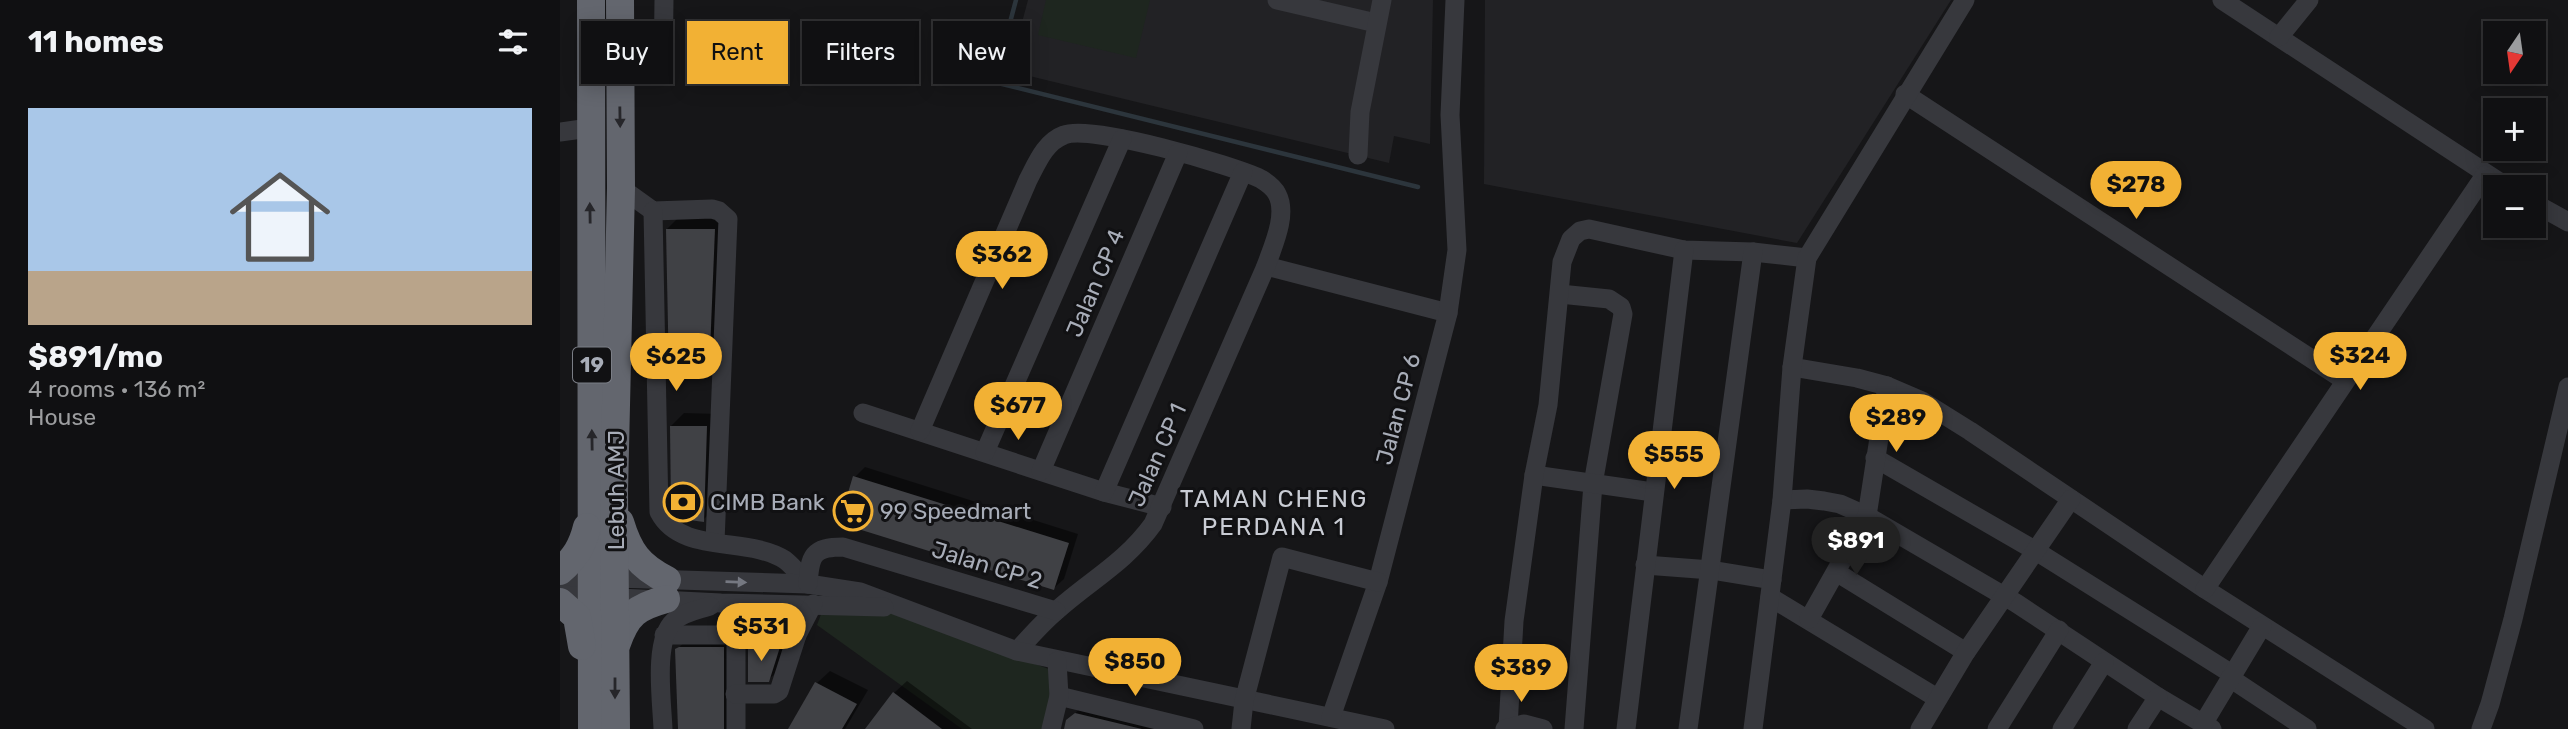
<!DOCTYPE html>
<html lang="en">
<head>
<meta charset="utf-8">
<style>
	:root { --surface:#101012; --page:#1e1e20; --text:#f1f3f6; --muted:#9c9d9f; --line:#303032; --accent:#f2b134 }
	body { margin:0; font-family:Rubik,sans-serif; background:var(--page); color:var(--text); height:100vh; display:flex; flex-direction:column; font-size:26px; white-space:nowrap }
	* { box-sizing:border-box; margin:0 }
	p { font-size:23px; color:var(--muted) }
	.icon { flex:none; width:38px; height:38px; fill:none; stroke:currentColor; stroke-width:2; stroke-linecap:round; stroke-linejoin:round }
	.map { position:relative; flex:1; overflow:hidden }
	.sheet { display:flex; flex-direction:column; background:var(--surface); width:560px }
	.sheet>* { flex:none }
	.top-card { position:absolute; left:21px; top:21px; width:665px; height:63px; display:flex; gap:14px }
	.needle { width:46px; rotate:193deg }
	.buttons { position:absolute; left:1923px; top:21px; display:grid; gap:14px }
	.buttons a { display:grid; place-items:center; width:63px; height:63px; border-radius:0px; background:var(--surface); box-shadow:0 4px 18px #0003,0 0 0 2px var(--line); font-size:35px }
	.price { position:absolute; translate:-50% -60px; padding:0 16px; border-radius:24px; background:var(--accent); color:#111; font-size:23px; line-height:46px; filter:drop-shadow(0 2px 4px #0008) }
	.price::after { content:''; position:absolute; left:50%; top:42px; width:21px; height:16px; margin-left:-10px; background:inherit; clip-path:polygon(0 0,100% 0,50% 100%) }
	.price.on { background:#222; color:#fff }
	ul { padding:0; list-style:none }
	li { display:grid; align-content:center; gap:14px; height:371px; padding:0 28px }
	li+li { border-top:2px solid var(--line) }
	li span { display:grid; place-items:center; height:217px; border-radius:0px; color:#555 }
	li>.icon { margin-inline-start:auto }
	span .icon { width:126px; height:126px; fill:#fffc; stroke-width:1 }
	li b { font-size:30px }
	h2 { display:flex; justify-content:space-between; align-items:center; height:84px; padding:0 28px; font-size:30px }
	.tag { padding:0 24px; border-radius:0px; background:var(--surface); box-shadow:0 4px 18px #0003,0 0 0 2px var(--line); font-size:24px; line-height:63px }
	.tag.on { background:var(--accent); color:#111 }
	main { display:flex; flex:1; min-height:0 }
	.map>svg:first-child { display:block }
	.built { fill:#222225 }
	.green { fill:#1e261f }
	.shadow { fill:#0007 }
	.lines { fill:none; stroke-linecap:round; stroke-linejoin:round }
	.stream { stroke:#2c353c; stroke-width:4.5 }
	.building { fill:#404145 }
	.minor { stroke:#37383d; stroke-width:19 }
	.highway { stroke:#63666e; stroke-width:28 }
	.oneway { fill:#26262a }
	.oneway2 { fill:#757881 }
	.labels { text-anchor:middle; stroke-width:6; stroke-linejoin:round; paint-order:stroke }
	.shield { fill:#111113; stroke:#7b7e86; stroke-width:2 }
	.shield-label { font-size:21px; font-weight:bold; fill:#a8adb8 }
	.street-label { font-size:23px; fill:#a8adb8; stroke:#111113 }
	.poi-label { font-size:23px; fill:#a8adb8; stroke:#111113; text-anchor:start }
	.neighbourhood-label { font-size:24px; letter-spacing:2px; fill:#c9ccd4; stroke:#111113 }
</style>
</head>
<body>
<main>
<section class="sheet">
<h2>11 homes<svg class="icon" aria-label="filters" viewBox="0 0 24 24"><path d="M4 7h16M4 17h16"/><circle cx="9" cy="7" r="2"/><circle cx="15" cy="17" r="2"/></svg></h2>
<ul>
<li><span style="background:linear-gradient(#a9c7e8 75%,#b9a48a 0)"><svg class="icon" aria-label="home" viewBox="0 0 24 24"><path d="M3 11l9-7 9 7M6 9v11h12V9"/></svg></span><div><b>$891/mo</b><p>4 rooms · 136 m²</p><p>House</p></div></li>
</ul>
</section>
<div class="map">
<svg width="2008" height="729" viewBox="0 0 2008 729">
	<rect width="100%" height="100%" fill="#161618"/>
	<g class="built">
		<polygon points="468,0 873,0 870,144 834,136 829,163 449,71"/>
		<polygon points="925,0 1391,0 1237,243 924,184"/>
	</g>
	<g class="green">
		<polygon points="486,0 590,0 576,58 478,35"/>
		<polygon points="327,608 502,674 489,729 402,729 257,625 263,609"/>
	</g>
	<g class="shadow">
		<polygon points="120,216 167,217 162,361 149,374 107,229"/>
		<polygon points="124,413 160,414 156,507 143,520 111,426"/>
		<polygon points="305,467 518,534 504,579 494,588 295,477"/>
		<polygon points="176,635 181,729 119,729 116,650 130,637"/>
		<polygon points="199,639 228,639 218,671 208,680 190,648"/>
		<polygon points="270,671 308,690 285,729 230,729 257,683"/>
		<polygon points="347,681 412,729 307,729 334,693"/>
		<polygon points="521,707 643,729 506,729 508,721"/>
	</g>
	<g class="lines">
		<polyline class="stream" points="456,0 434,82 858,187"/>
	</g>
	<g class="building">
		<polygon points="106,229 155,229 149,376 109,375"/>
		<polygon points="110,426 147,426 144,522 122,519 111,508"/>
		<polygon points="293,476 509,543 494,590 279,523"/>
		<polygon points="119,647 164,647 164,729 118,729 115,649"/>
		<polygon points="188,647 220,647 209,682 188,682"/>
		<polygon points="255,682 297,704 282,729 228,729"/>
		<polygon points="333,692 382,729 305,729"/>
		<polygon points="515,713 582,729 504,729 506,720"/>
	</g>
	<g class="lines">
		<g class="minor">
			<polyline points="717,0 816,23"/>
			<polyline points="1662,0 1947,187"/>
			<polyline points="1719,37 1749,0"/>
			<polyline points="59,45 103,45"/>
			<polyline points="103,74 104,0"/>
			<polyline points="1345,94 1784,380"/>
			<polyline points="0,132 29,128"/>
			<polyline points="798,155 800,112 822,0"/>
			<polyline points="61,188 93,211 152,209 159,211 168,219 155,542"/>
			<polyline points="1974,203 2008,222"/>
			<path d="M 93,211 L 99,512 C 121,555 188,536 225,560 C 233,566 241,577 248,584"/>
			<polyline points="706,266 888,313"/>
			<polyline points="1000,294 1049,299 1061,307 1063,314 1033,484 1014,729"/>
			<polyline points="1232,367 1297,378 1327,386 1362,401 1410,431 1645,589 1865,729"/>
			<polyline points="303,413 544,492 602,507"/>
			<path d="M 360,431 L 468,180 C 477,163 485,142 504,135 C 531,124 672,165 701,179 C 706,182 714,188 717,194 C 728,214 713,246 706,266 L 593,524 C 565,563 529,581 495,612 C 481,624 469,638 457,651"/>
			<polyline points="425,452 562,139"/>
			<polyline points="1315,458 1476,551 1672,674"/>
			<polyline points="481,471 618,153"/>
			<polyline points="974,475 1093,492"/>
			<polyline points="544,492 683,172"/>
			<polyline points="1222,500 1247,499 1264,501 1280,504 1307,516 1456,603 1598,697 1652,729"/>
			<polyline points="1085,565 1151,570 1212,580"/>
			<polyline points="1276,572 1406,652"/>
			<polyline points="0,579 56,578 248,584 300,592 457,651 825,729"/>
			<path d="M 248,584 C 250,556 252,547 283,547 L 496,611"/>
			<polyline points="1645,589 1925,175"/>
			<polyline points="0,595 161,603 324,607"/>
			<polyline points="1210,597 1377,698"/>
			<polyline points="1249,619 1307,516 1327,386"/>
			<polyline points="176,634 176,729"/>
			<polyline points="104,635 237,635"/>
			<polyline points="1670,678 1747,729"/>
			<polyline points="175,694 214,694 219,691 237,635 253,604"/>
			<polyline points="499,696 634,729"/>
			<polyline points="771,717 818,582 888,313 897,250 890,115 895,0"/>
			<polyline points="1643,724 1702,626"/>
			<polyline points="948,727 954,621 974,475 988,405 1002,262 1011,239 1020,231 1029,229 1124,250 1193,252 1247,258"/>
			<path d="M 103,729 C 102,702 93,640 114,621 C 124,612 138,610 150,606"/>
			<polyline points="491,729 499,696 497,661"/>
			<polyline points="681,729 684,701 722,557 818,582"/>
			<polyline points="945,729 964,724 983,729"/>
			<polyline points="1066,729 1124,250"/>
			<polyline points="1128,729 1193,252"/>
			<polyline points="1193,729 1222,500 1232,367 1247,258 1405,0"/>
			<polyline points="1360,729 1406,652 1511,499"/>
			<polyline points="1437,729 1499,630"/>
			<polyline points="1502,729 1544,662"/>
			<polyline points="1577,729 1598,697"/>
			<polyline points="1921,729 1930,704 1953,619 2008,387"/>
		</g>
		<g class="highway">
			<polyline points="31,0 32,729"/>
			<path d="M 60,522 C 69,552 79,566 107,580"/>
			<path d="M 0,571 C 15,558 22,547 27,527"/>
			<polyline points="0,602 17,617 22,646"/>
			<path d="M 57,643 C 67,614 77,607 106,599"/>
			<polyline points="56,729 54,492 61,188 60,0"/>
		</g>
	</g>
	<defs><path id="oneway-solid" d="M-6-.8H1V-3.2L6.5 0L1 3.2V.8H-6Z" transform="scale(1.75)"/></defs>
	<g class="oneway">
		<use href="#oneway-solid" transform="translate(60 117) rotate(89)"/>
		<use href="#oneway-solid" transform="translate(30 213) rotate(-91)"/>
		<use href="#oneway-solid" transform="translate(32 440) rotate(-91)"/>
		<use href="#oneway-solid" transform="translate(55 688) rotate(90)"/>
	</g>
	<use class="oneway2" href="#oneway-solid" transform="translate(176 582) rotate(2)"/>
	<defs>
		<symbol id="bank-ring" viewBox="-11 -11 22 22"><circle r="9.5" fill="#111113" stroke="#f2b134" stroke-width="1.5"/><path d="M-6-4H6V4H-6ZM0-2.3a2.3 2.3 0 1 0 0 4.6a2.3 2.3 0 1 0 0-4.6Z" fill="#f2b134"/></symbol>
		<symbol id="supermarket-ring" viewBox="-11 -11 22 22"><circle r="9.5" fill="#111113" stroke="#f2b134" stroke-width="1.5"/><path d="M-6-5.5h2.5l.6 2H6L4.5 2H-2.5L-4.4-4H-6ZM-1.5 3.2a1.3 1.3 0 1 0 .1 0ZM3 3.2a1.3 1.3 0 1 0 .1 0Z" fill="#f2b134"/></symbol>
	</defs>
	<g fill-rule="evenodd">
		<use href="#bank-ring" x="101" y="480" width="44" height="44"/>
		<use href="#supermarket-ring" x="271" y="489" width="44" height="44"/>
	</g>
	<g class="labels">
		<rect class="shield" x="13" y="347.5" width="38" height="35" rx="5"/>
		<g class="shield-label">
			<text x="32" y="372">19</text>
		</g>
		<g class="street-label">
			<text transform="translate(535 283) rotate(-67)" y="8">Jalan CP 4</text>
			<text transform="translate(838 409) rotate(-75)" y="8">Jalan CP 6</text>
			<text transform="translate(597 455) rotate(-66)" y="8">Jalan CP 1</text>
			<text transform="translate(56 490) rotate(-90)" y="8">Lebuh AMJ</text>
			<text transform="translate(427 565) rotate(17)" y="8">Jalan CP 2</text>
		</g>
		<g class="poi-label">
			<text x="150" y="510">CIMB Bank</text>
			<text x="320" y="519">99 Speedmart</text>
		</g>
		<g class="neighbourhood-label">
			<text x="714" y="507">TAMAN CHENG<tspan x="714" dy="28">PERDANA 1</tspan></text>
		</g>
	</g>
</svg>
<div class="buttons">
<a><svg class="needle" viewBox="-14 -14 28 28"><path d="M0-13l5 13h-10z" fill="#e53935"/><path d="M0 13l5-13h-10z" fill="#9c9d9f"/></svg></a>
<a>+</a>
<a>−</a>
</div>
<b class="price" style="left:1576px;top:221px">$278</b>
<b class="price" style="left:442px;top:291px">$362</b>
<b class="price" style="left:1800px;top:392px">$324</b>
<b class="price" style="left:116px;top:393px">$625</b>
<b class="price" style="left:458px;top:442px">$677</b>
<b class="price" style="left:1336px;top:454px">$289</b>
<b class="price" style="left:1114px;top:491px">$555</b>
<b class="price on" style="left:1296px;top:577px">$891</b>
<b class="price" style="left:201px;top:663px">$531</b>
<b class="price" style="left:575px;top:698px">$850</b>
<b class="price" style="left:961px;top:704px">$389</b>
<div class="top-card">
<a class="tag">Buy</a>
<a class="tag on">Rent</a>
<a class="tag">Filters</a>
<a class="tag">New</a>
</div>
</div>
</main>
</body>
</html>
